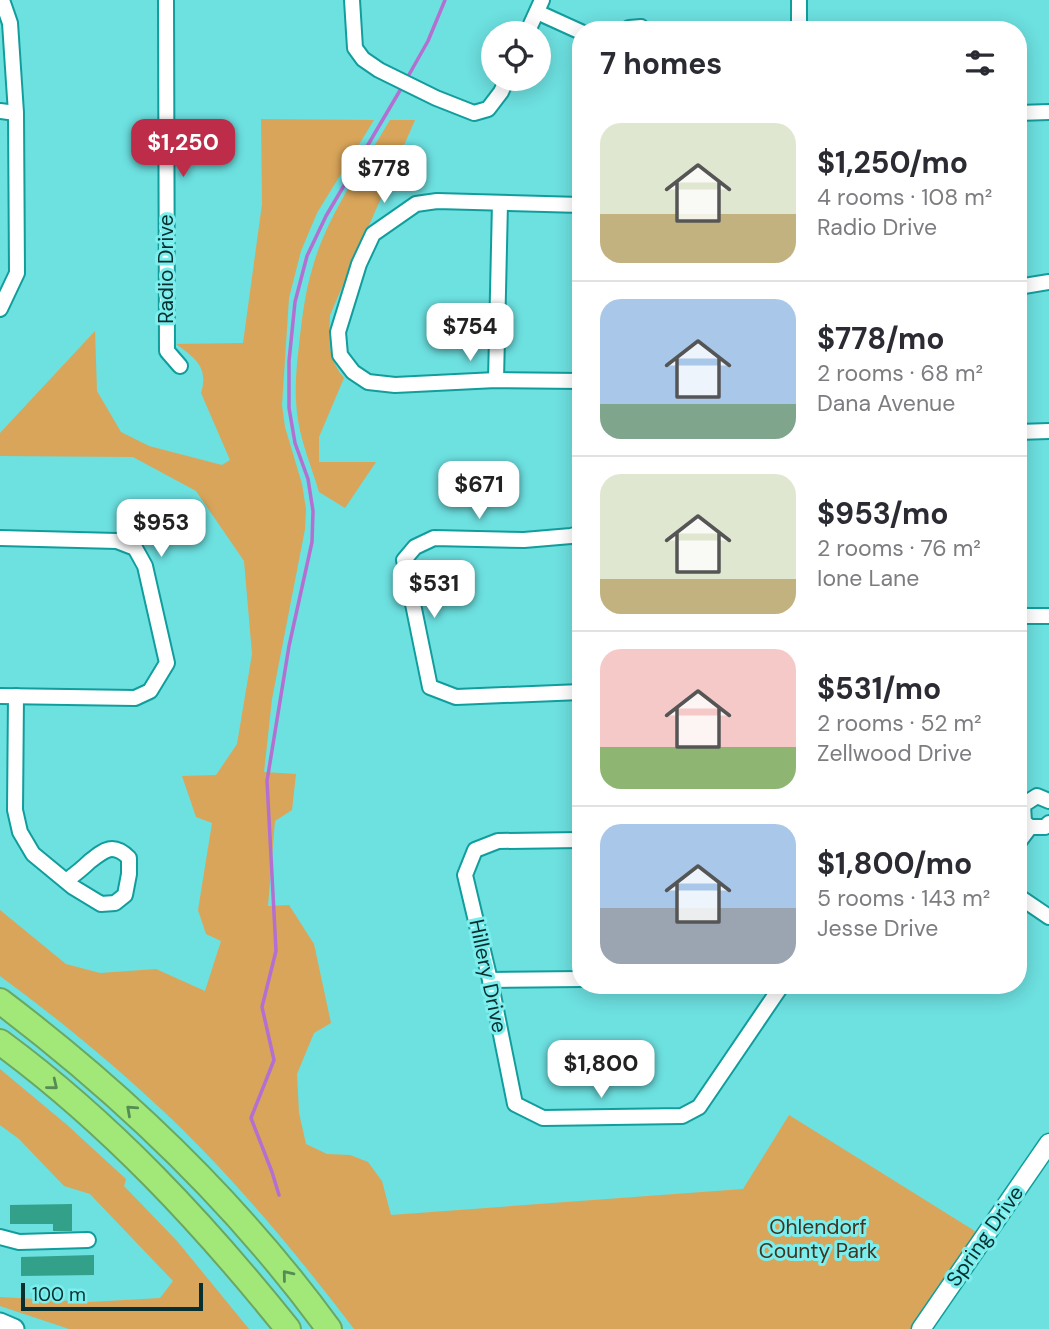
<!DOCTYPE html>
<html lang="en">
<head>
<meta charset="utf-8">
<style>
	:root { --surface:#fff; --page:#f7f7f7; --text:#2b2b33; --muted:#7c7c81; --line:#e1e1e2; --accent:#bd2d4a }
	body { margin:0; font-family:"DM Sans",sans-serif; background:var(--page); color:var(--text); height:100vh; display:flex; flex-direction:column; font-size:26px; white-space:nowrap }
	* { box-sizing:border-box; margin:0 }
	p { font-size:23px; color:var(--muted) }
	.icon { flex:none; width:38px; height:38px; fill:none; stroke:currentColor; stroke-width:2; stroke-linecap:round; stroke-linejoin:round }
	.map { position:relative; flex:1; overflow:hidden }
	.sheet { position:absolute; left:572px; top:21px; width:455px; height:973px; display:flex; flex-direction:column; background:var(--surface); border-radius:28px; box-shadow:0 4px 18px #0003 }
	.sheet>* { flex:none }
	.controls { position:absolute; left:481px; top:21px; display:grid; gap:14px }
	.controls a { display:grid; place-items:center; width:70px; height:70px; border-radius:50%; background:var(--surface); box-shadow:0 4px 18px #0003; font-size:35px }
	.scale { position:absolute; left:21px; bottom:18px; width:182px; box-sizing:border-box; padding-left:7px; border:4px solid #082f2f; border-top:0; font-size:19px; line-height:24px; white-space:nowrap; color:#082f2f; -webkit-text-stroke:5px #7beeed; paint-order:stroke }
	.price { position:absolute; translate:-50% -60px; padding:0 16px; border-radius:14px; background:#fff; color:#222; font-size:23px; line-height:46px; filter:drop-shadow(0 2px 4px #0008) }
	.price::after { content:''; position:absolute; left:50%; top:42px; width:21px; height:16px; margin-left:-10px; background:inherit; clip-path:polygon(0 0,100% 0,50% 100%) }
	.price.selected { background:var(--accent); color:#fff }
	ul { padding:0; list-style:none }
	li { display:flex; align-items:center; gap:21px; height:175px; padding:0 28px }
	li+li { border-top:2px solid var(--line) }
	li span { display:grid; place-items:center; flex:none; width:196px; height:140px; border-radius:21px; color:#555 }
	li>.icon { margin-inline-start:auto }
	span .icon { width:84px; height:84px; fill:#fffc; stroke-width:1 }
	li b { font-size:30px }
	h2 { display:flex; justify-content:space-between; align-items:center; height:84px; padding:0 28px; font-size:30px }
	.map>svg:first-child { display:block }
	.green { fill:#d9a55a }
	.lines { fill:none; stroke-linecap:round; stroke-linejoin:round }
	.stream { stroke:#b370d0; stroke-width:3.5 }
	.building { fill:#33a189 }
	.minor-casing { stroke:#129d9d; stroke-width:18 }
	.tertiary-casing { stroke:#129d9d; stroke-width:21 }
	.secondary-casing { stroke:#129d9d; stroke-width:23 }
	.motorway-casing { stroke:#6ca75f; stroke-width:28 }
	.minor { stroke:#fff; stroke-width:14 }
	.tertiary { stroke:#fff; stroke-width:18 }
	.secondary { stroke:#fff; stroke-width:19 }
	.motorway { stroke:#a2e879; stroke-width:24 }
	.oneway { stroke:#558c54 }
	.labels { text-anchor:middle; stroke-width:6; stroke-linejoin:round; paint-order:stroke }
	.street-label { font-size:21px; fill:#082f2f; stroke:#7beeed }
	.park-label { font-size:21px; fill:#423421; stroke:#7beeed }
</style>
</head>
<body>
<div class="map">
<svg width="1049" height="1329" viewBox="0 0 1049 1329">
	<rect width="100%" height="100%" fill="#6de0e0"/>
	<g class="green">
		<path d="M 261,119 L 374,120 L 317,213 L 301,251 L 289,298 L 282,405 L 285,427 L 302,484 L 306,509 L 305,529 L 272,699 L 264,772 L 296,774 L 292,810 L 275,821 L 268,906 L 289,905 L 314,944 L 331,1023 L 314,1033 L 297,1074 L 299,1113 L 306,1144 L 327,1154 L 350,1155 L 368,1162 L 382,1181 L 391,1215 L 743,1189 L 789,1115 L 978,1233 L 913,1329 L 354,1329 C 300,1258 243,1189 180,1127 C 124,1073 63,1022 0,976 L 0,910 L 66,964 L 100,973 L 156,969 L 205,991 L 221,941 L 206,934 L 198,910 L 212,823 L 196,817 L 182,776 L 216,775 L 237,744 L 252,654 L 244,561 L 196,491 L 133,457 L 0,456 L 0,433 L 95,331 L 97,391 L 121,432 L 149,446 L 222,465 L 230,460 L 201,393 C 209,367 195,358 176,344 L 243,343 L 262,204 Z"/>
		<path d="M 390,120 L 415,120 L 330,315 C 329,341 327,357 344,378 L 319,437 L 319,462 L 376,462 L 345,508 L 319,492 C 312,468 302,445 298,420 C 294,395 296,370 299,345 C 302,318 305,292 313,266 C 328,214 363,166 390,120 Z"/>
		<polygon points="0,1069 66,1124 126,1179 124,1186 177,1241 249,1329 69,1329 0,1306 0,1297 89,1302 160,1298 173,1281 90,1194 64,1186 19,1139 0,1125"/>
	</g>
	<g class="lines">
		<g class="stream">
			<polyline points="406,80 428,41 445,0"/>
			<polyline points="279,1195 272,1172 251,1118 274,1060 262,1007 276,951 267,781 289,646 312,542 313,511 308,479 295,443 289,408 289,361 295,302 307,256 326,216 402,87"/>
		</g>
	</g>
	<g class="building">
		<polygon points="72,1204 72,1231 53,1231 53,1224 10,1224 10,1205"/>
		<polygon points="94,1255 94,1275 21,1276 21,1257"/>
	</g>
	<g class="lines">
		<defs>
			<g id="minor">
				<polyline points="166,0 167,351 180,366"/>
				<polyline points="352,0 355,48 363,59 379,70 436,98 474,113 488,109 501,92 507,79"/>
				<polyline points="799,0 799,30"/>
				<polyline points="537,12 581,32"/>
				<polyline points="626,30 629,28 641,27 642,30"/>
				<polyline points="527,33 542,0"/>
				<polyline points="0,111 16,113"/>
				<polyline points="1018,113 1049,112"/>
				<polyline points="581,205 437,201 416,204 373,234 359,264 338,332 340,355 353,372 368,382 395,385 496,380 581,381"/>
				<polyline points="1018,287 1049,282"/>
				<polyline points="0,309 17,273 16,113 10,23 2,0"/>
				<polyline points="496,380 500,203"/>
				<polyline points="1018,432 1049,431"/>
				<polyline points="581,533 571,536 524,540 434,538 415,547 404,560 430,687 456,697 581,692"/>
				<polyline points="0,538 117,541 135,548 145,566 167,663 150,691 135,698 0,696"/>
				<polyline points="1018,616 1049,616"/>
				<path d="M 16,696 L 15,810 L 20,832 L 33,854 L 73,887 L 101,904 L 115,903 L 125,895 L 129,874 L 129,858 C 113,842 104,850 89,862 C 82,869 74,875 66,881"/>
				<polyline points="1030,827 1024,822 1023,805 1037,796 1049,801"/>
				<polyline points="1030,827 1045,827 1049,823"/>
				<polyline points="581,840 498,841 475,850 465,875 490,980 515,1104 543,1118 682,1116 699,1107 782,985"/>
				<polyline points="1018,843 1030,827"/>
				<polyline points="1018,896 1049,917"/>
				<polyline points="490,980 581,979"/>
				<polyline points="0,1237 19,1242 88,1240"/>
			</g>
			<polyline id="tertiary" points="921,1329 1049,1143"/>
			<polyline id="secondary" points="0,1323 14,1329"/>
			<g id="motorway">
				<path d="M 0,1001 C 124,1095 237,1203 329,1329"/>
				<path d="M 0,1042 C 110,1123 203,1223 288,1329"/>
			</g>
		</defs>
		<use href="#minor" class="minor-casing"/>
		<use href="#tertiary" class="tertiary-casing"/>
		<use href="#secondary" class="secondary-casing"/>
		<use href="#motorway" class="motorway-casing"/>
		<use href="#minor" class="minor"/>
		<use href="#tertiary" class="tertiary"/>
		<use href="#secondary" class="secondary"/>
		<use href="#motorway" class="motorway"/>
	</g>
	<defs><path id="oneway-chevron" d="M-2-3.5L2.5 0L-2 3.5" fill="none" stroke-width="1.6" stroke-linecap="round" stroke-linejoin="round" transform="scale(1.75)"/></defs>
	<g class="oneway">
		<use href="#oneway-chevron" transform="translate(53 1085) rotate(39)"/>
		<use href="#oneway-chevron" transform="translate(131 1110) rotate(-138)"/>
		<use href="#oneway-chevron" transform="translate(287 1275) rotate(-129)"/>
	</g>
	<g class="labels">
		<g class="street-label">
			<text transform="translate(166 269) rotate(-90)" y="7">Radio Drive</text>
			<text transform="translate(488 976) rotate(78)" y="7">Hillery Drive</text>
			<text transform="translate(985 1236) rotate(-55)" y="7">Spring Drive</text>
		</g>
		<g class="park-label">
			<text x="818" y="1234">Ohlendorf<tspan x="818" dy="24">County Park</tspan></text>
		</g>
	</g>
</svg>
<div class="controls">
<a><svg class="icon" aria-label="locate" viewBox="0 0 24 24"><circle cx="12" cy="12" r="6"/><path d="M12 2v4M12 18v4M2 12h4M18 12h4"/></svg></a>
</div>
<div class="scale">100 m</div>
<b class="price selected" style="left:183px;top:179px">$1,250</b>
<b class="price" style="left:384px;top:205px">$778</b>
<b class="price" style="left:470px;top:363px">$754</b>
<b class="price" style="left:479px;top:521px">$671</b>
<b class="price" style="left:161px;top:559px">$953</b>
<b class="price" style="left:434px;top:620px">$531</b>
<b class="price" style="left:601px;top:1100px">$1,800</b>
<section class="sheet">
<h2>7 homes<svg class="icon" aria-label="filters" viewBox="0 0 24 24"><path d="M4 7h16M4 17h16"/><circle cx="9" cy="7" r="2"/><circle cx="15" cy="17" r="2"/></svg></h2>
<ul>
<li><span style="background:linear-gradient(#dfe7d0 65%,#c2b280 0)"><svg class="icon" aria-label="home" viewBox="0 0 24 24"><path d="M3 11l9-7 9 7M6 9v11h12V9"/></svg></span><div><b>$1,250/mo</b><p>4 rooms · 108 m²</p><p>Radio Drive</p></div></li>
<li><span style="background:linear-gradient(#a9c7e8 75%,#7fa58c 0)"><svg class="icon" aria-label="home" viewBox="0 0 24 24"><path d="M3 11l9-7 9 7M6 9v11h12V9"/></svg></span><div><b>$778/mo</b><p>2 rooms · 68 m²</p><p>Dana Avenue</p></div></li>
<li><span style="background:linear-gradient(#dfe7d0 75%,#c2b280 0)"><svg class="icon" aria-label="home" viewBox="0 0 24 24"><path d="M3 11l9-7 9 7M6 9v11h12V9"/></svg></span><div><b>$953/mo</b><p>2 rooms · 76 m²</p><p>Ione Lane</p></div></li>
<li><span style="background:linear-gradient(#f6c9c9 70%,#8fb573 0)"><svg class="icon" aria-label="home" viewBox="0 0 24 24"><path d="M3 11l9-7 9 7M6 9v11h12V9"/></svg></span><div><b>$531/mo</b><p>2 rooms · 52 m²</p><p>Zellwood Drive</p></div></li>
<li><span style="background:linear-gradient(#a9c7e8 60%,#9aa5b1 0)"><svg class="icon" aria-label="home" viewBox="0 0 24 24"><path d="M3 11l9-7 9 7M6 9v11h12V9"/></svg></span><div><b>$1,800/mo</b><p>5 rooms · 143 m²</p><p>Jesse Drive</p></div></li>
</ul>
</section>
</div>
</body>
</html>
